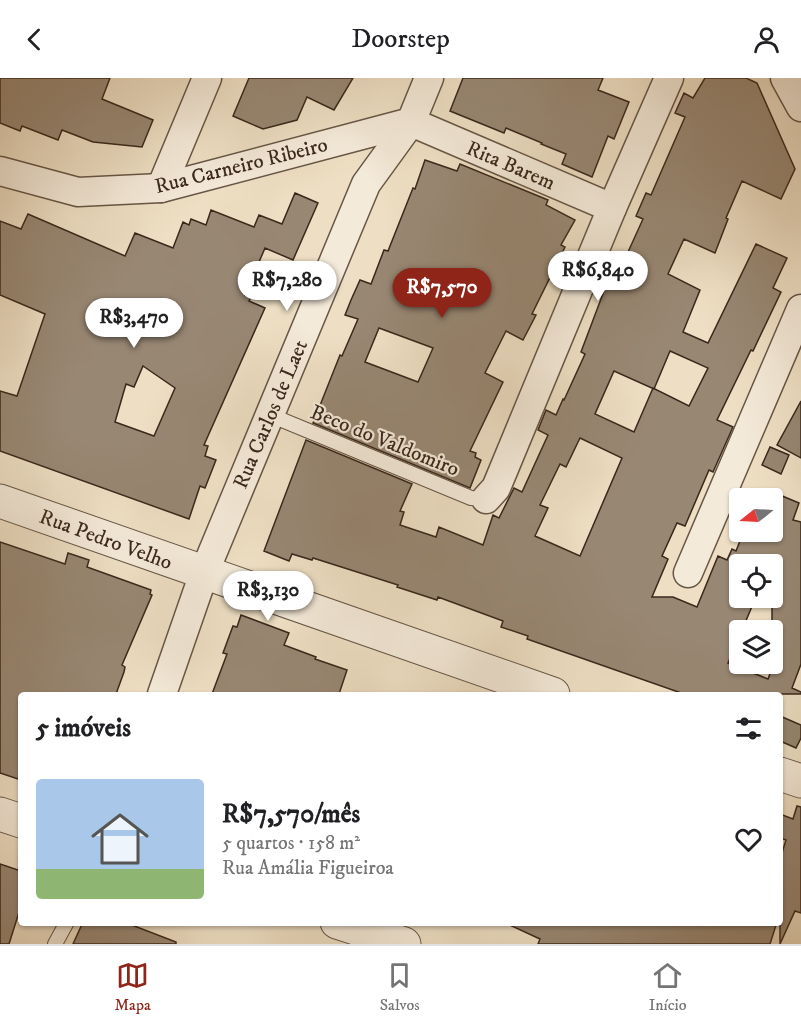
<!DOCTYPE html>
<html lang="pt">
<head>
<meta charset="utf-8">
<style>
	:root { --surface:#fff; --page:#f2f2f2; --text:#202124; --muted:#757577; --line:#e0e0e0; --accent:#8f2418 }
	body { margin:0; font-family:"IM FELL DW Pica",serif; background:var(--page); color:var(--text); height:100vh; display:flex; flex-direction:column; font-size:22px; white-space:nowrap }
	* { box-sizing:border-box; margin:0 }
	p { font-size:20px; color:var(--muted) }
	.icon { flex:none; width:33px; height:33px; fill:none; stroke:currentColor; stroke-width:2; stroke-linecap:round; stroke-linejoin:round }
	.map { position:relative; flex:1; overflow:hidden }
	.drawer { position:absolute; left:18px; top:614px; width:765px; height:234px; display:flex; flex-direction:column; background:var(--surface); border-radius:6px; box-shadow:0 2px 4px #0004 }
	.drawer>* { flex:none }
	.needle { width:39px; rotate:252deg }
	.buttons { position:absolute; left:729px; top:410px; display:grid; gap:12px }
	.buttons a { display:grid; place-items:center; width:54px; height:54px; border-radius:6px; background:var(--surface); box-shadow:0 2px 4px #0004; font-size:30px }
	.price { position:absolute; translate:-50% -51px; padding:0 14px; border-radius:21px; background:#fff; color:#222; font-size:20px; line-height:39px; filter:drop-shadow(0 2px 3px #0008) }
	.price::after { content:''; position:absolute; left:50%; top:36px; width:18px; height:14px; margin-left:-9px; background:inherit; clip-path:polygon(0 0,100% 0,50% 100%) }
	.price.current { background:var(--accent); color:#fff }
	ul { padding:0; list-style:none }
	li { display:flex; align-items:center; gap:18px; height:150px; padding:0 18px }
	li+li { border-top:2px solid var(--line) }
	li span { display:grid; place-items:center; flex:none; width:168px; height:120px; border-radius:6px; color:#555 }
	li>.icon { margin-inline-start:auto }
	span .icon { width:72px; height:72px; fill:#fffc; stroke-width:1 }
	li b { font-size:26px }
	h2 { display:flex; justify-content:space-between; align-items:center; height:72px; padding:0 18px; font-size:26px }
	header { display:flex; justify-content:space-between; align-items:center; height:78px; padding:0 18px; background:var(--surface); font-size:27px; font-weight:600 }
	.tab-bar { display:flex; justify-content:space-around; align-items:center; height:84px; border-top:2px solid var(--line); background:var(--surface); font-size:16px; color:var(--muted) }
	.tab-bar a { display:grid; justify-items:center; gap:3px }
	.tab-bar .current { color:var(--accent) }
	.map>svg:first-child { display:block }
	.building { fill:#988773; stroke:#3a281c; stroke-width:1.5; fill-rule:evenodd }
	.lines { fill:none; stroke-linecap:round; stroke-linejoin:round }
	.service-casing { stroke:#675646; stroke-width:16 }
	.minor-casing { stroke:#675646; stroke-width:31 }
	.tertiary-casing { stroke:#675646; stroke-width:35 }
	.service { stroke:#f4ead9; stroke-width:14 }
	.minor { stroke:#f4ead9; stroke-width:28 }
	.tertiary { stroke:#f4ead9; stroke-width:33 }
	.labels { text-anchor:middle; stroke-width:4.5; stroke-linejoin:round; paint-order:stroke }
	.street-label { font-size:21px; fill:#3a281c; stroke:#f4ead9 }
</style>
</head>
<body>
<header><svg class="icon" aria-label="back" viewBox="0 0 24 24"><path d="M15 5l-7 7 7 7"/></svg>Doorstep<svg class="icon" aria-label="person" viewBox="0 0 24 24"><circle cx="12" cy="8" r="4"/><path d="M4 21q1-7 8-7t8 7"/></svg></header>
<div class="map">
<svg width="801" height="866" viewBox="0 0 801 866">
	<rect width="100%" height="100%" fill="#eedfc4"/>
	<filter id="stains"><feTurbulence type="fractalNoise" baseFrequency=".00333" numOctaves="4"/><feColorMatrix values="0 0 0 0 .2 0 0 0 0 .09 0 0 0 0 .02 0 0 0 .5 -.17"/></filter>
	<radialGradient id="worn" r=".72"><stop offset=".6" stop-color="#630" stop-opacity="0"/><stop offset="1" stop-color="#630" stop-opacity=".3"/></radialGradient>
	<g class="building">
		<polygon points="0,0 110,0 102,21 153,42 142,69 93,64 62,52 58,62 22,48 20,53 0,45"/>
		<polygon points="249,0 353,0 334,32 307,19 297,42 263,51 233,38"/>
		<polygon points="463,0 603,0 598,12 629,24 614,61 608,58 592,99 562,86 566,76 541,66 542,65 506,50 504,55 450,33"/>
		<path d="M 705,0 L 746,0 L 757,5 L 795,91 L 781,121 L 742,103 L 726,140 L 728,141 L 715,175 L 684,161 L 668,196 L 700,212 L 683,254 L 708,265 L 756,166 L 787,180 L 773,210 L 781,214 L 753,273 L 751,272 L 717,342 L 733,349 L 713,394 L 709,392 L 685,448 L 677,445 L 662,478 L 668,481 L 652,519 L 673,519 L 697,529 L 718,478 L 727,482 L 732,471 L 736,473 L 744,453 L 772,453 L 772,420 L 765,420 L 768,412 L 799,425 L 793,442 L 801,444 L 801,586 L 792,610 L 801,614 L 801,616 L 684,616 L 527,561 L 528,558 L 501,549 L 503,543 L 438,519 L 437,522 L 397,509 L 398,507 L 313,480 L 312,482 L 292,476 L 289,483 L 264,473 L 306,362 L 412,406 L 400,433 L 404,434 L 400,447 L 436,459 L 439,449 L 483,467 L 493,437 L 499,440 L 514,410 L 522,414 L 548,357 L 538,352 L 546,332 L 556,337 L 563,321 L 564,322 L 585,276 L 581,274 L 607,205 L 618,183 L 623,185 L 643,141 L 636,138 L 646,115 L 651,117 L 685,39 L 675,35 L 684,15 L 693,20 ZM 670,273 L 708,290 L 689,328 L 653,310 L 634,354 L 595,336 L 614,293 L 654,311 ZM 580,360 L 622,380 L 580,478 L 535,458 L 548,430 L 540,427 L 560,386 L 566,389 ZM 772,481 L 772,560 L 782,564 L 768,601 L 728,585 L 740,558 L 740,552 L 742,552 L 756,519 L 740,519 L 740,486 L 770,486 Z"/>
		<path d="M 425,82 L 457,93 L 460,86 L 548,122 L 546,127 L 575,142 L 561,167 L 565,169 L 532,236 L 536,237 L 523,262 L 506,253 L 485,295 L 503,304 L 470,373 L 476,375 L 475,379 L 481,382 L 470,410 L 313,345 L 340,277 L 342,278 L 358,241 L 345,237 L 351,222 L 360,202 L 371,206 L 384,172 L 388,173 L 413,110 L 415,111 ZM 379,250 L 433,270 L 418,304 L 365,284 Z"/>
		<path d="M 295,115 L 318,125 L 293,182 L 265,170 L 245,217 L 251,219 L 249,223 L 265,230 L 204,367 L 208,368 L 205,378 L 216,382 L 205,410 L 200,408 L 189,441 L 0,373 L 0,313 L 17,318 L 45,236 L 0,217 L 0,143 L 21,151 L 28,136 L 125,178 L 135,155 L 173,170 L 183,144 L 189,147 L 191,141 L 206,147 L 211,132 L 254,149 L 259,137 L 282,146 ZM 143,288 L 175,310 L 154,358 L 115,344 L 126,306 L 134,309 Z"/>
		<polygon points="801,323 801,380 777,367"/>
		<polygon points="770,369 789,377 781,396 762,387"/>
		<polygon points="0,464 65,486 68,475 89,482 87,489 151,512 150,516 152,517 122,587 125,589 124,594 116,616 21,616 21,702 0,695"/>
		<polygon points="241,537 289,555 284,567 316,579 315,581 347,592 339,616 212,616 227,576 223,575 233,548 237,549"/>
		<polygon points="780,638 801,647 801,660 796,670 780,663"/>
		<polygon points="797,728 801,729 801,835 795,833 780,866 780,781 786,762 780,760 780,736 793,741"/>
		<polygon points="0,786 21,793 21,828 9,866 0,866"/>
		<polygon points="83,844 124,844 176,864 176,866 73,866"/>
		<polygon points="503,844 777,844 770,866 538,866 540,861"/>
	</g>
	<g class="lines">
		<defs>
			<g id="service">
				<polyline points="270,337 471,420 486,421"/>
				<polyline points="55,866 67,844"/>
			</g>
			<g id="minor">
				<polyline points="785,0 801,29"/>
				<polyline points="0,93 78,114 161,110 411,44 612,130"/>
				<polyline points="161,110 207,0"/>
				<polyline points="486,421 496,410 612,130 669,0"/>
				<polyline points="688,495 801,231"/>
				<polyline points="162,616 204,495 366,106 411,44 429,0"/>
			</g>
			<g id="tertiary">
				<polyline points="0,423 553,616"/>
				<polyline points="780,696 801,703"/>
				<polyline points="0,736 21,743"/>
				<polyline points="337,844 404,866"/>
			</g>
		</defs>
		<use href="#service" class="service-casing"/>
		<use href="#minor" class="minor-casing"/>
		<use href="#tertiary" class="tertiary-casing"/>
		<use href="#service" class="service"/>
		<use href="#minor" class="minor"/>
		<use href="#tertiary" class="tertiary"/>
	</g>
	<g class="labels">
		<g class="street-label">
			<text transform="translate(241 87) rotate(-14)" y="7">Rua Carneiro Ribeiro</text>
			<text transform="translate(511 87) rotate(23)" y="7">Rita Barem</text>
			<text transform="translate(270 336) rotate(-67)" y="7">Rua Carlos de Laet</text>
			<text transform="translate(385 362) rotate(22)" y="7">Beco do Valdomiro</text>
			<text transform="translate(106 461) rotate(20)" y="7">Rua Pedro Velho</text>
		</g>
	</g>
	<rect width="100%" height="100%" filter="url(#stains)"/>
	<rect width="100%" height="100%" fill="url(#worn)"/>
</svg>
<div class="buttons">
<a><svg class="needle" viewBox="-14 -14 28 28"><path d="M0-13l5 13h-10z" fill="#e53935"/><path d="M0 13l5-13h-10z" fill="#757577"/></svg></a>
<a><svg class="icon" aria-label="locate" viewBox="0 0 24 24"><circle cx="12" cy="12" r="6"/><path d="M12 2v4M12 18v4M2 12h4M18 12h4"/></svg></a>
<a><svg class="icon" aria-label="layers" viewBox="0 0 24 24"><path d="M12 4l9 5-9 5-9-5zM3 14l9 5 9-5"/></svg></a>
</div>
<b class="price" style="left:598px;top:224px">R$6,840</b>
<b class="price" style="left:287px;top:234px">R$7,280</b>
<b class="price current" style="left:442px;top:241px">R$7,570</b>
<b class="price" style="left:134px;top:271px">R$3,470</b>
<b class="price" style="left:268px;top:544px">R$3,130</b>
<section class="drawer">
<h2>5 imóveis<svg class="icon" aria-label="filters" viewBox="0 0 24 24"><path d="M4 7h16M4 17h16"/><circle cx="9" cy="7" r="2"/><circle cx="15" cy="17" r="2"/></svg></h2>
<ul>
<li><span style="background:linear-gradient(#a9c7e8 75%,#8fb573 0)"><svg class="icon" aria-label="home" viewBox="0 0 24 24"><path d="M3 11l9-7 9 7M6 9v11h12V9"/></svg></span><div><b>R$7,570/mês</b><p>5 quartos · 158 m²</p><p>Rua Amália Figueiroa</p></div><svg class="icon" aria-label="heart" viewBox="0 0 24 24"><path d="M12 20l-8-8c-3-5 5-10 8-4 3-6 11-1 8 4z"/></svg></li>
</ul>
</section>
</div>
<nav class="tab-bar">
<a class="current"><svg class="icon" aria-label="map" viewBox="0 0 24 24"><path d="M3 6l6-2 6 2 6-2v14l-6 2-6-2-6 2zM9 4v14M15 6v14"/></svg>Mapa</a>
<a><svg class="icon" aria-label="saved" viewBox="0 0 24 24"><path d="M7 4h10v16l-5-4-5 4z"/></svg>Salvos</a>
<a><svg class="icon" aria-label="home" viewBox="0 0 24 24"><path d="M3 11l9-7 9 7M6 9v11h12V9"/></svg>Início</a>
</nav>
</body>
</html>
